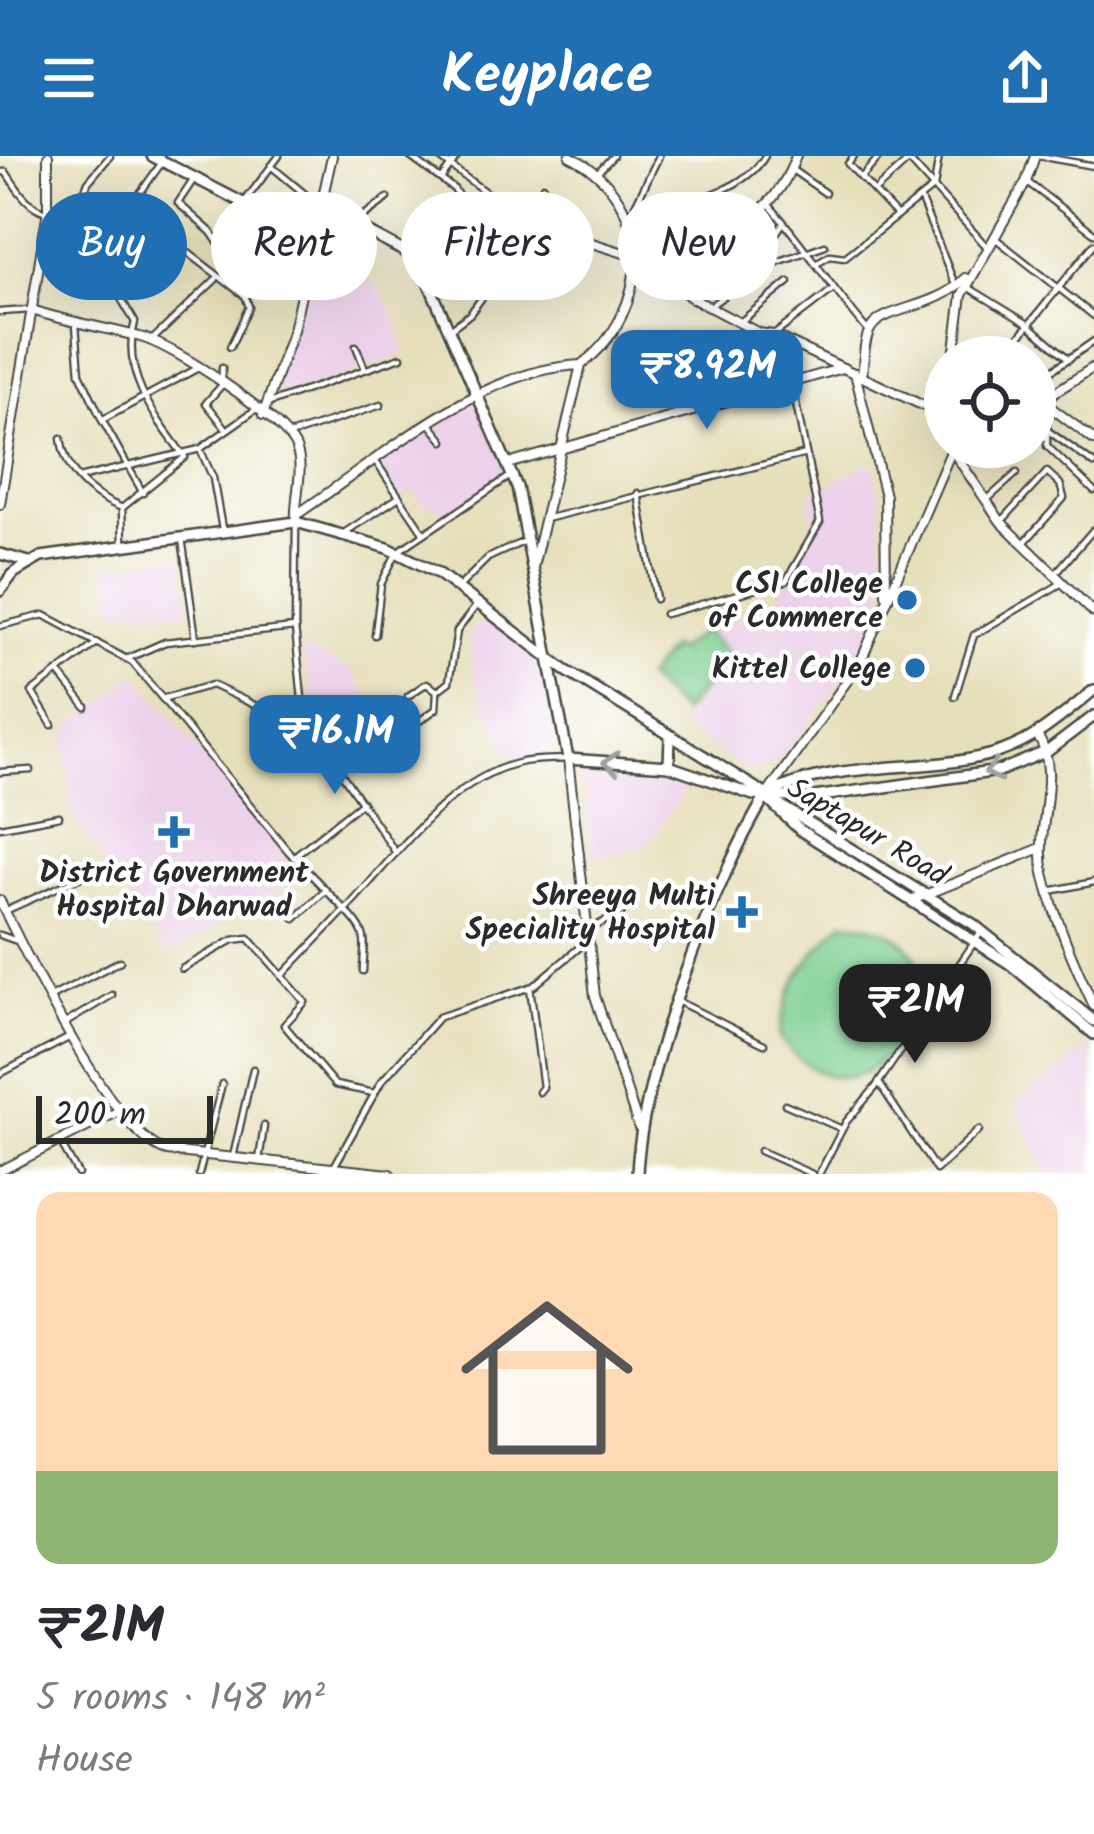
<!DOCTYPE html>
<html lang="en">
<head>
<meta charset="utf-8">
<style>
	:root { --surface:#fff; --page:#f2f2f3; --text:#2b2b33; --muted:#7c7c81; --accent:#1f6fb2 }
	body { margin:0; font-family:Kalam,sans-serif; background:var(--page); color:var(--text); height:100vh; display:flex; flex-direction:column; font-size:45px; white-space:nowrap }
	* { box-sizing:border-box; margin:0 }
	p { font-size:39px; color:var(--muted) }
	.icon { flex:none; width:66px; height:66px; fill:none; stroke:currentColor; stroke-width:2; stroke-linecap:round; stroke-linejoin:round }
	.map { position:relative; height:1018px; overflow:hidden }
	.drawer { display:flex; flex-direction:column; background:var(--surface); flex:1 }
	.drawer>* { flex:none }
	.guide { position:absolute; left:36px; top:36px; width:1023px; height:108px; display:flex; gap:24px }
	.fabs { position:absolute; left:924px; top:180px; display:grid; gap:24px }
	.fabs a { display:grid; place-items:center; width:132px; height:132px; border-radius:50%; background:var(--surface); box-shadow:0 12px 48px #0002; font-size:60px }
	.scale { position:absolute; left:36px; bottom:30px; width:177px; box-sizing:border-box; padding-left:12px; border:6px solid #2b2b2b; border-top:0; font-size:33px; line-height:42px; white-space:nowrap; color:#2b2b2b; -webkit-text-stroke:9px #fff; paint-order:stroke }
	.price { position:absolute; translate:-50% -102px; padding:0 27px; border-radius:24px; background:var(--accent); color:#fff; font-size:39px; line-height:78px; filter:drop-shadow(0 3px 6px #0008) }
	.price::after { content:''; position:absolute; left:50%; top:72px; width:36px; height:27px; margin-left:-18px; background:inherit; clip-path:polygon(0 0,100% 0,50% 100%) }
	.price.on { background:#222; color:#fff }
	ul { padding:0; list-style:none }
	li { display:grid; align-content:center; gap:24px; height:636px; padding:0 36px }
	li span { display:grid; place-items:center; height:372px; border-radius:24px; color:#555 }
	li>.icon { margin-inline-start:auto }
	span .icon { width:216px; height:216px; fill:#fffc; stroke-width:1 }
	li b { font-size:51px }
	.tag { padding:0 42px; border-radius:54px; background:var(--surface); box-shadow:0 12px 48px #0002; font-size:42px; line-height:108px }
	.tag.on { background:var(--accent); color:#fff }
	header { display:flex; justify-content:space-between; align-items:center; height:156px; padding:0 36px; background:var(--accent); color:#fff; font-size:54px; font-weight:700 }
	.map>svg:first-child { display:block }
	.built { fill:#ecd1ea }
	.park { fill:url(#park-crowns); stroke:#547c5e; stroke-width:3 }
	.pitch { fill:#7cce90; stroke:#547c5e; stroke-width:3 }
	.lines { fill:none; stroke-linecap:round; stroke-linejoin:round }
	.street-casing { stroke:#474641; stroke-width:9 }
	.secondary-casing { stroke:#474641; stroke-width:12 }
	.primary-casing { stroke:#474641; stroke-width:14 }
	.street { stroke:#fff; stroke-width:4.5 }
	.secondary { stroke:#fff; stroke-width:8 }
	.primary { stroke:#fff; stroke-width:9 }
	.oneway { stroke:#a0a0a0 }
	.poi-dot { fill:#1f6fb2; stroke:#fff; stroke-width:4.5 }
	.labels { text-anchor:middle; stroke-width:9; stroke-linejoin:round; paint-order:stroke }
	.poi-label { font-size:30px; font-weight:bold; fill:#2b2b2b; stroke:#fff; text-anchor:end }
	.street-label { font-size:30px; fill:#2b2b2b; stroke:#fff }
</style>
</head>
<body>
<header><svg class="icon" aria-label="menu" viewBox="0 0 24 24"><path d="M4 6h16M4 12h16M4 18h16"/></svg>Keyplace<svg class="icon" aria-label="share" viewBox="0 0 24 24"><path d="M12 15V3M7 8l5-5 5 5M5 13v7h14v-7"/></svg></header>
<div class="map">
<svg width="1094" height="1018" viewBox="0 0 1094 1018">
	<defs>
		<pattern id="park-crowns" width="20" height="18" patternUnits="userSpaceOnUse" patternTransform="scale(3)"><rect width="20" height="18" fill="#7cce90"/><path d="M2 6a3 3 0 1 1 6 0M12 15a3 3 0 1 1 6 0" fill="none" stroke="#6bb17c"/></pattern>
	</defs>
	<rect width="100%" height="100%" fill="#fff"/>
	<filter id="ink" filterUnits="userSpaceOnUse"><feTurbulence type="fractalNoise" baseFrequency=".00833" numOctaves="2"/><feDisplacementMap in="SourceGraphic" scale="24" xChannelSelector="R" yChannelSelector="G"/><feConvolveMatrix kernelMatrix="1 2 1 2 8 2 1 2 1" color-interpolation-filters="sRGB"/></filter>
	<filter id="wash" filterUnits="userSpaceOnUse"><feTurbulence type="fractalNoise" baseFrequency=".004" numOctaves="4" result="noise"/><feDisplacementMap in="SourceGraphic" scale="48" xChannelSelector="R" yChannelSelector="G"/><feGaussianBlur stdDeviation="2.7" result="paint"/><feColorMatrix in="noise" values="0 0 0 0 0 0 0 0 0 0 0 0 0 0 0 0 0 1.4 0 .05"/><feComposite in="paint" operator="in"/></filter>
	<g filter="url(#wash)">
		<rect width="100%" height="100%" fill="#e6dfbb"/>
		<g class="built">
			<polygon points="313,88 376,130 395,160 405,198 311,231 272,238"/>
			<polygon points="475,242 509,318 444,360 435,347 426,352 413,334 401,342 378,309"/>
			<polygon points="872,305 880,338 884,447 859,502 778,607 748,616 678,569 733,502 706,475 773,450 813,371 811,338"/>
			<polygon points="181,400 190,454 116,453 104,410"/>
			<polygon points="489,459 543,510 553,592 512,602 476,529 467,478"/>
			<polygon points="301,492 349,513 407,592 360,622 319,567"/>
			<polygon points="137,518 302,721 167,799 71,657 65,576"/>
			<polygon points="606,620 660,623 687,632 645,692 593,702 582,621"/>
			<polygon points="1092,889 1094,1018 1049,1018 1014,950"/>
		</g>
		<polygon class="park" points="705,475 730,500 682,557 645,522 670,491 676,494"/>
		<path class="pitch" d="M 843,766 C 895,768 932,794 920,851 C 916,867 898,888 890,902 L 883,902 C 847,940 803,916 779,880 C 787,827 806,803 843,766 Z"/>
	</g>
	<g filter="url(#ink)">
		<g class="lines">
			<defs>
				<g id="street">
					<polyline points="409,0 454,33 464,49"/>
					<polyline points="437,0 504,50 523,73"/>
					<polyline points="854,0 848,8 897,60"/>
					<polyline points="905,0 987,91"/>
					<polyline points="1039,0 1094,10"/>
					<polyline points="163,5 133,47 173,85"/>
					<polyline points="271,10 322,52"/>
					<polyline points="791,13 825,37"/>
					<path d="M 0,16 L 6,16 C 26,47 39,65 77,54 L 88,26 L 110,0"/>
					<polyline points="596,18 613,0"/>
					<polyline points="861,22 880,0"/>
					<polyline points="194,23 178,47 211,76 235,112 256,130"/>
					<polyline points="441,23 458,0"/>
					<polyline points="1027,26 1094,77"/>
					<polyline points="877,33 908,5"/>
					<polyline points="920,42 956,131"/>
					<polyline points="245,45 279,0"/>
					<path d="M 770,50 C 806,91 833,134 868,175"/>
					<polyline points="77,54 96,77 111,78 145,115"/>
					<path d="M 629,62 C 671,49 742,40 765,0"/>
					<polyline points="629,62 659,0"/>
					<polyline points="355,66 388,42"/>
					<polyline points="522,72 543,30"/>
					<polyline points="995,82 1094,160"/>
					<polyline points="313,88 348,112"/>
					<polyline points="738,92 777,76 784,66"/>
					<polyline points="818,106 830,99 845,101 934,31 939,0"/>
					<polyline points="966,130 1028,168 1069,203"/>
					<polyline points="547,134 579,83"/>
					<polyline points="709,151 761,112 825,89"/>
					<polyline points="0,156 30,154"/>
					<polyline points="739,167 789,126"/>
					<polyline points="76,169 80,217 102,264"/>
					<polyline points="449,174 470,158 532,73"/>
					<polyline points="775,178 832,134"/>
					<polyline points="151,185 216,123"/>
					<polyline points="356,190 365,213"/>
					<polyline points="230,191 249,151 246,142"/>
					<polyline points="1003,201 1094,88"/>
					<polyline points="222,212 222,229 206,247 225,271"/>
					<polyline points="1035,226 1094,185"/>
					<polyline points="267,248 401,201"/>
					<polyline points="1047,249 1047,274 1094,308"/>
					<polyline points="431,269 444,285"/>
					<polyline points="1047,274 1047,290 1094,335"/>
					<polyline points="290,279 381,249"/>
					<path d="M 61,282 C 65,317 90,339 122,352"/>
					<polyline points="200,293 213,322 222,373"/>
					<polyline points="376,306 423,376"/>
					<polyline points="79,322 200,293 255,254"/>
					<polyline points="143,337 102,264 198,212"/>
					<polyline points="638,337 656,443"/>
					<polyline points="989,342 1017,317"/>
					<path d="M 122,352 L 185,301 C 156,262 120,218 135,166 L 120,141 L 173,85 L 246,141 L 268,100 L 298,65"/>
					<polyline points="122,352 123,388"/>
					<polyline points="545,363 806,298"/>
					<polyline points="296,366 295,472 304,563 396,697"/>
					<polyline points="1001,366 1047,316 1060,328 1064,342 1023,388"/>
					<polyline points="344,377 399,341"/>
					<polyline points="182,382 196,483"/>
					<polyline points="1054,419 1094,373"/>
					<polyline points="459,431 488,402 527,384"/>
					<polyline points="665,458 786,425 820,366 792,228"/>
					<path d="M 0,470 L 44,459 L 132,506 L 289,696 L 345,754 C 394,703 445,625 518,607 C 533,603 550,604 566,603"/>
					<polyline points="375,479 381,428 397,396 512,319"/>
					<polyline points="126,503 165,486 295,472"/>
					<polyline points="58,516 86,551"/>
					<polyline points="408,540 427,527 437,535 449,526 457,475 476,450"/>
					<polyline points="955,540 974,479 1062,427"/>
					<polyline points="165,542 212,529 263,553 304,563"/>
					<polyline points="421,564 436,553 437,536"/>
					<polyline points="52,569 32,536 97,487"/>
					<polyline points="0,616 31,614"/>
					<polyline points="0,671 59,660"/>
					<polyline points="293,701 362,646"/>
					<polyline points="582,733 619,749 622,756 587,775"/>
					<polyline points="1050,735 1094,726"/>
					<polyline points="5,755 90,717"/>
					<polyline points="295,763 326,734"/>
					<polyline points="0,779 17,785"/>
					<polyline points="182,813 233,784 249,782 305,846 284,869 335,929 374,937"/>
					<path d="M 282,820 L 345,754 C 371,780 364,784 363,815"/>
					<polyline points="530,831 543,931 539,936"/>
					<polyline points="49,842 120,805"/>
					<polyline points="679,846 764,888"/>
					<polyline points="64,868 112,839"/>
					<polyline points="0,918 72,880"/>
					<polyline points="879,927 936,1014 979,974"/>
					<polyline points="785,948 842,973"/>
					<polyline points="60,986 78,1018"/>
					<polyline points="760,995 812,1018"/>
					<polyline points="233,1001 253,913"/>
					<polyline points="259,1004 264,970"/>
					<polyline points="335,1009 381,926 439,861 534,830 588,784"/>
					<polyline points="199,1018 222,928"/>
					<polyline points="819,1018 846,966 875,932 982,775"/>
				</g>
				<g id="secondary">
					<polyline points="409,98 532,73 563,78 640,102 692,142 759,177 773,179 945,260"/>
					<path d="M 654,112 C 714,71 768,78 796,0"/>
					<path d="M 32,154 C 68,166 103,171 140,181 C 173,189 284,262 296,292 C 305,314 294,343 296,366"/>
					<polyline points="954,201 962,139 1026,26 1035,0"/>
					<polyline points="855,217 885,340 886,438"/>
					<path d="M 862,220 C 864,206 863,184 871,172 C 883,151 937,153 965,122"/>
					<polyline points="1045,247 1094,284"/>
					<polyline points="1035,249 1094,211"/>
					<polyline points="263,259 293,174 332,0"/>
					<polyline points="954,297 1001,366 1094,457"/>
					<polyline points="508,308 843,212"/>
					<polyline points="0,348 48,54 48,0"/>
					<path d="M 296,359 C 381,303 478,213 581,209"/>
					<path d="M 533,411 L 581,209 C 653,155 656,43 570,0"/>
					<path d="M 1037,579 C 1063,618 1034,670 1044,717 C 1054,762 1075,809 1094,850"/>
					<polyline points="568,603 595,840 639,972"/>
					<polyline points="768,637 861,505 953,291"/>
					<polyline points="915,743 1041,692"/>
					<path d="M 0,745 C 26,799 113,980 167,995 L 390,1018"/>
					<polyline points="0,1015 119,955"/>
				</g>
				<g id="primary">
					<polyline points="152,0 284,68 322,52 409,98 423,114 517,331 568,603 669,610 753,639 807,642 999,615 1048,595 1094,560"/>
					<polyline points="0,398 29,406"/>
					<path d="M 0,435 L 14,417 L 41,401 L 296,366 L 388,392 L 438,417 L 565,514 L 767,639 C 836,602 919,618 993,598 C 1033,587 1063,559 1094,534"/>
					<polyline points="669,610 670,581"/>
					<polyline points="765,641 800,674 1010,808 1094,878"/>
					<polyline points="770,643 973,768 1094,865"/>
					<path d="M 637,1018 C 641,916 712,728 766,640"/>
				</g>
			</defs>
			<use href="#street" class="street-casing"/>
			<use href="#secondary" class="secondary-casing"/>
			<use href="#primary" class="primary-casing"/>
			<use href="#street" class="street"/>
			<use href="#secondary" class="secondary"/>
			<use href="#primary" class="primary"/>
		</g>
		<defs><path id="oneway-chevron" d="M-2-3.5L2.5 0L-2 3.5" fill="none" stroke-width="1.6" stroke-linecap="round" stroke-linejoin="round" transform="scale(3)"/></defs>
		<g class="oneway">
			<use href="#oneway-chevron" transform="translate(611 607) rotate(-178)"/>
			<use href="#oneway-chevron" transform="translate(993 615) rotate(168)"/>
		</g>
	</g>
	<g class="poi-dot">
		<circle cx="907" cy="444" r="12"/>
		<circle cx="915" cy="512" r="12"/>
		<path d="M168 658h12v12h12v12h-12v12h-12v-12h-12v-12h12z"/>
		<path d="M736 738h12v12h12v12h-12v12h-12v-12h-12v-12h12z"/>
	</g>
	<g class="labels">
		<g class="poi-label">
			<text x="883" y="437">CSI College<tspan x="883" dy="34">of Commerce</tspan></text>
			<text x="891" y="522">Kittel College</text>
			<text x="174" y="726" text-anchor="middle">District Government<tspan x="174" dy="34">Hospital Dharwad</tspan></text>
			<text x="715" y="749">Shreeya Multi<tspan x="715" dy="34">Speciality Hospital</tspan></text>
		</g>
		<g class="street-label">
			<text transform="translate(868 675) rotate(31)" y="10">Saptapur Road</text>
		</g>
	</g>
</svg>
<div class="fabs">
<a><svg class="icon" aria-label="locate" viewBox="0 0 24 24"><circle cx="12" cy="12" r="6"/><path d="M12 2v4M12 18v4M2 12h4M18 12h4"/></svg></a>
</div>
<div class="scale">200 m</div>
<b class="price" style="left:707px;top:276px">₹8.92M</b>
<b class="price" style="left:335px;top:641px">₹16.1M</b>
<b class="price on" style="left:915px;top:910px">₹21M</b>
<div class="guide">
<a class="tag on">Buy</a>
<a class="tag">Rent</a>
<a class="tag">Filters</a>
<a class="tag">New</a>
</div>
</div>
<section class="drawer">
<ul>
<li><span style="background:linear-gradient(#ffd9b3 75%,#8fb573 0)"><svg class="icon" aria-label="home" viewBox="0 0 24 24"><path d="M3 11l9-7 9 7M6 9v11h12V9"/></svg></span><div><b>₹21M</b><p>5 rooms · 148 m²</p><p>House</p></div></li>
</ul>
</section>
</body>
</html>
